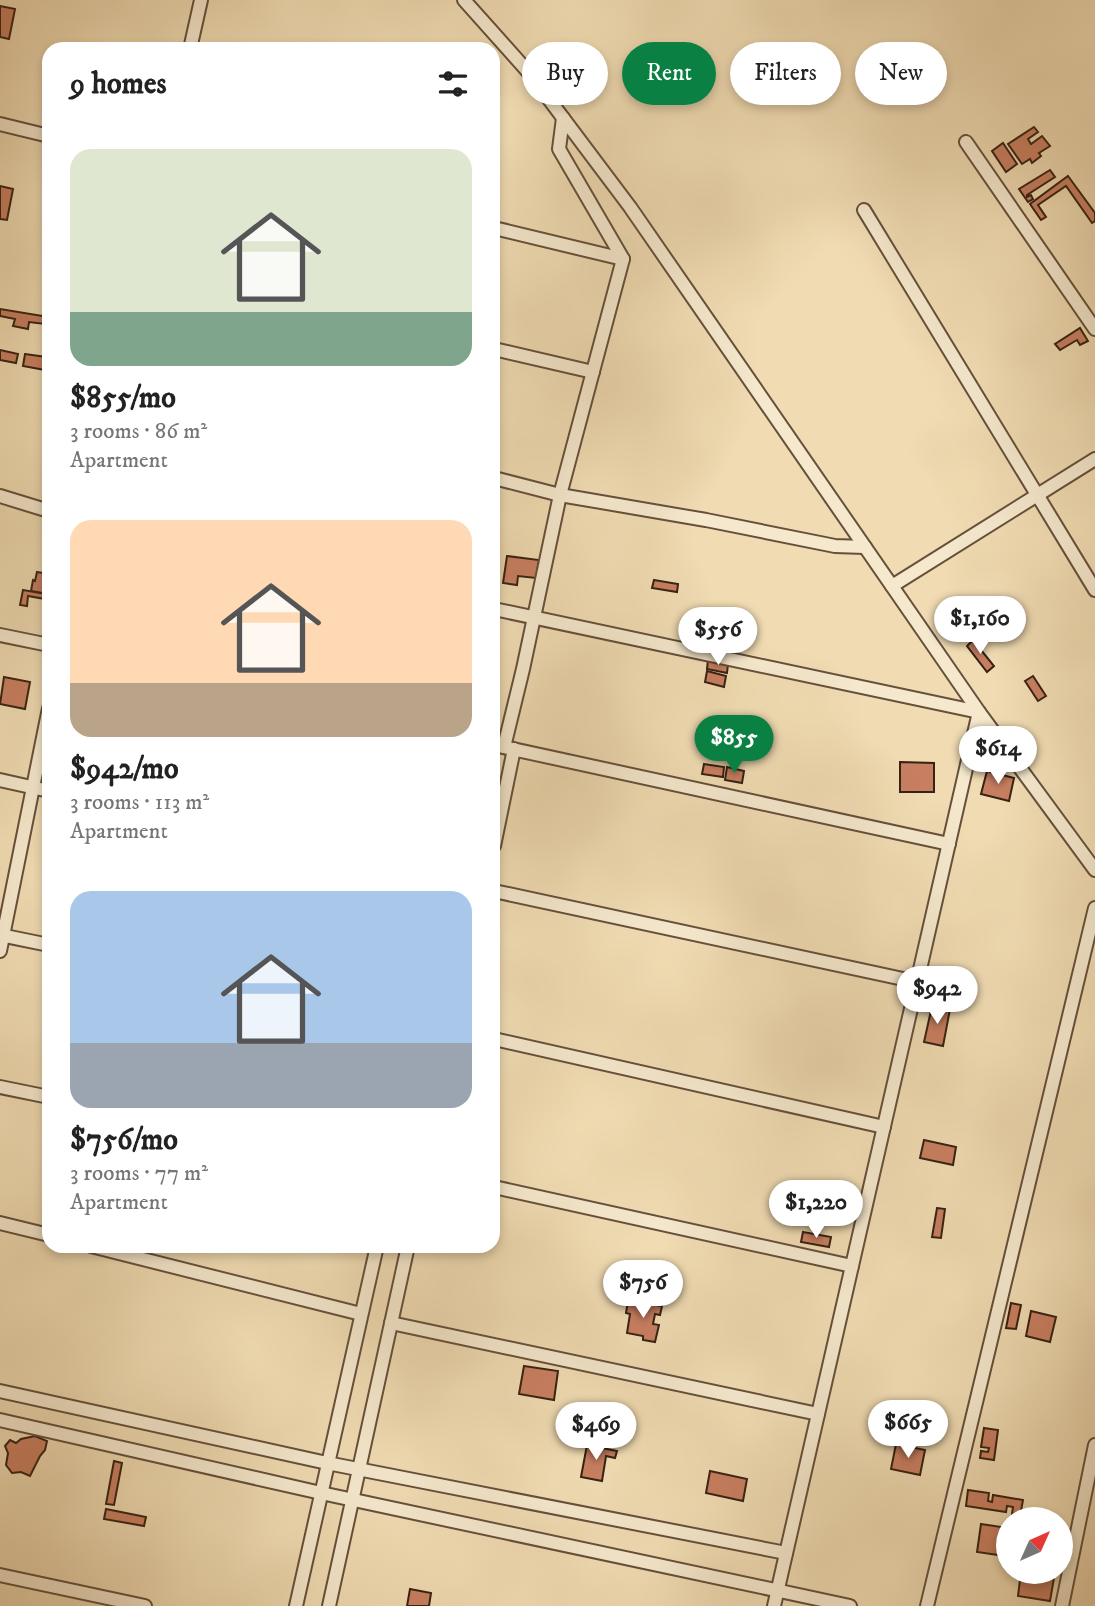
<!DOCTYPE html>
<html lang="en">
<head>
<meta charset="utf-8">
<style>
	:root { --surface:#fff; --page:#f6f6f6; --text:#222; --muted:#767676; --accent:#0b8043 }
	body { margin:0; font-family:"IM FELL DW Pica",serif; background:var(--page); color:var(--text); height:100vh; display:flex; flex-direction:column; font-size:26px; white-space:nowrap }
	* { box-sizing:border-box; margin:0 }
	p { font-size:23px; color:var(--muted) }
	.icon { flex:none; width:38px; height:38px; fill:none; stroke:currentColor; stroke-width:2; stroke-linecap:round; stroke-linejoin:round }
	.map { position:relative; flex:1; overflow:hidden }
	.sheet { position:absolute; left:42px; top:42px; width:458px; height:1211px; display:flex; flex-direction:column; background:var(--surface); border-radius:21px; box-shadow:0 4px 10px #0003 }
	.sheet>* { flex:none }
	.hud { position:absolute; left:522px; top:42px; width:467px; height:63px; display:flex; gap:14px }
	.needle { width:46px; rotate:45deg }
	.buttons { position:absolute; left:996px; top:1507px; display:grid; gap:14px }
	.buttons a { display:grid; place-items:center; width:77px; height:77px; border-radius:50%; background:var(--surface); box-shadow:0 4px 10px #0003; font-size:35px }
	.price { position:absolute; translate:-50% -60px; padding:0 16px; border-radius:24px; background:#fff; color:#222; font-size:23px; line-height:46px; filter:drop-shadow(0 2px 4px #0008) }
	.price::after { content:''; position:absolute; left:50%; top:42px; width:21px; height:16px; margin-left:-10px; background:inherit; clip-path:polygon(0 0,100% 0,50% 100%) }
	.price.selected { background:var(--accent); color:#fff }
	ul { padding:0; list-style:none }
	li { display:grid; align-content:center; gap:14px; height:371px; padding:0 28px }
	li span { display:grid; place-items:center; height:217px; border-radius:21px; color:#555 }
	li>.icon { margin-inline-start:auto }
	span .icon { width:126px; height:126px; fill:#fffc; stroke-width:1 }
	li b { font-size:30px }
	h2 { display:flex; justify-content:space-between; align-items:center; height:84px; padding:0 28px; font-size:30px }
	.tag { padding:0 24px; border-radius:32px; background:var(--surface); box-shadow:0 4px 10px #0003; font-size:24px; line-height:63px }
	.tag.selected { background:var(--accent); color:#fff }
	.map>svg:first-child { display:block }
	.building { fill:#c87f61; stroke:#372213; stroke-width:2 }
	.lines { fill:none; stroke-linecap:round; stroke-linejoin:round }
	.minor-casing { stroke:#65503b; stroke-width:16 }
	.minor { stroke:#f5e8cd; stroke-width:12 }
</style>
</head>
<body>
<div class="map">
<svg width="1095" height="1606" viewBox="0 0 1095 1606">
	<rect width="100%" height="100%" fill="#f0dbb2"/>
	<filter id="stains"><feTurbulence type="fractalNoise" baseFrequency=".00286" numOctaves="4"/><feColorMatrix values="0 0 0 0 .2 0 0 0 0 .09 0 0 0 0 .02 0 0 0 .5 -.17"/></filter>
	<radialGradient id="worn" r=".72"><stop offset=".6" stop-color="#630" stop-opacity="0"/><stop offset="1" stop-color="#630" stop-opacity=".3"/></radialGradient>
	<g class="building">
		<polygon points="0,6 15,9 9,39 0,37"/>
		<polygon points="1034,127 1038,132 1028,139 1031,144 1042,136 1050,146 1039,153 1041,156 1032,163 1030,159 1022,164 1008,144"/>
		<polygon points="1003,143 1017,164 1006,172 992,151"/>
		<polygon points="1050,170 1055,177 1027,195 1027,197 1031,195 1033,199 1028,202 1019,189"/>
		<polygon points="1068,176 1095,213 1095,221 1092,223 1066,186 1038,205 1046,217 1041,220 1030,204"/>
		<polygon points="0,186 13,189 7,220 0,219"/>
		<polygon points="0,309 49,317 49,333 44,332 46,324 29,322 28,329 13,326 15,319 0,316"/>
		<polygon points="1080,328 1088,341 1080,345 1077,340 1060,350 1055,344"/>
		<polygon points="0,350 18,354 16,363 0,360"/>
		<polygon points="25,354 47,357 45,370 23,366"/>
		<polygon points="507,556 539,560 536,578 518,576 517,585 503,583"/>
		<polygon points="37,572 49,574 49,598 49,594 31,591 33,580 35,581"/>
		<polygon points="654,580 678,584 677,592 652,588"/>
		<polygon points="23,590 46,594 45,599 28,596 27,606 20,605"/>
		<polygon points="973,640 994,666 987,672 967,646"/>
		<polygon points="708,660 728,664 727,673 707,669"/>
		<polygon points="707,671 726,676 724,687 705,682"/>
		<polygon points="1033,676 1046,696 1038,701 1025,681"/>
		<polygon points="4,677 30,682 25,709 0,704"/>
		<polygon points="900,762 934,763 934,792 900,792"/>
		<polygon points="704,764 724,767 723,777 702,774"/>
		<polygon points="727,767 744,771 742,783 725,780"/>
		<polygon points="987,771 1014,778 1009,801 981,794"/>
		<polygon points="932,1006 950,1009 943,1046 924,1042"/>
		<polygon points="924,1140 956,1147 953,1165 920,1158"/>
		<polygon points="811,1187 843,1194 841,1205 832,1203 832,1207 840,1209 838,1219 806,1212"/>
		<polygon points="937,1208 945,1209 941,1238 932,1237"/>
		<polygon points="803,1232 831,1237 829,1247 801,1242"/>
		<polygon points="628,1301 662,1306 660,1315 655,1314 653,1324 659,1325 655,1342 643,1340 643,1336 627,1333 630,1314 626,1313"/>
		<polygon points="1011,1303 1021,1305 1016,1329 1006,1328"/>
		<polygon points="1031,1311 1056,1317 1050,1342 1026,1336"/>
		<polygon points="524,1366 558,1371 554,1400 519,1394"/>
		<polygon points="984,1428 998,1430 994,1460 980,1458 981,1451 988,1452 989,1448 981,1447"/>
		<polygon points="35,1436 47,1441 45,1450 40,1456 30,1476 21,1472 12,1473 6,1465 8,1453 5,1446 10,1440 16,1443 21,1439"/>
		<polygon points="896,1444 925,1450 920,1475 891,1469"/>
		<polygon points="587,1445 617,1451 615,1458 606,1456 602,1481 581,1477"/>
		<polygon points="114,1461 122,1463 114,1505 106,1504"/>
		<polygon points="710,1471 747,1479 743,1501 706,1493"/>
		<polygon points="968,1490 989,1493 988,1501 992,1502 993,1495 1023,1500 1020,1516 1012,1514 1013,1507 1007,1506 1006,1512 966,1506"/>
		<polygon points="106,1509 146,1517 144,1526 104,1519"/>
		<polygon points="981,1524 1008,1528 1005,1556 977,1552"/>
		<polygon points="1021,1572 1055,1572 1050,1601 1018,1596"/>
		<polygon points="410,1589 431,1593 429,1606 407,1606"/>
	</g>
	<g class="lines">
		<defs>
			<g id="minor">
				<polyline points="464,0 530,74 630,207 979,712 1095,870"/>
				<polyline points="190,49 201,0"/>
				<polyline points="0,124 49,136"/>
				<polyline points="966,142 1095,329"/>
				<polyline points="864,210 1095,590"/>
				<polyline points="494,228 623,259"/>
				<polyline points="494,349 593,372"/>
				<polyline points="494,478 560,495 706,520 835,546 865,547"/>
				<polyline points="0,496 49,511"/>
				<polyline points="892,586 1095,459"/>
				<polyline points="494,609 979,712 774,1606"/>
				<polyline points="0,635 49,645"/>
				<polyline points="494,745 949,844"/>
				<polyline points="504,747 523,669 560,495 623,259 559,149 563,118"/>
				<polyline points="0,780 49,791"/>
				<polyline points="494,846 514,749"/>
				<polyline points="494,891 917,982"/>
				<polyline points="0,935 49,945"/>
				<polyline points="0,951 49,708"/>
				<polyline points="494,1039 884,1127"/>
				<polyline points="0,1087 49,1097"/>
				<polyline points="494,1187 852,1266"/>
				<polyline points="0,1223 49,1235"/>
				<polyline points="91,1246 361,1314"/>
				<polyline points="391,1323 818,1414"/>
				<polyline points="0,1391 327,1463 786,1553"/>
				<polyline points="0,1420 321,1493 850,1606"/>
				<polyline points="0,1575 145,1606"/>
				<polyline points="296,1606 377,1246"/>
				<polyline points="329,1606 408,1246"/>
				<polyline points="927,1606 1095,908"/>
				<polyline points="1062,1606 1095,1445"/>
			</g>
		</defs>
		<use href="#minor" class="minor-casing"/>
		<use href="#minor" class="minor"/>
	</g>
	<rect width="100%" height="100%" filter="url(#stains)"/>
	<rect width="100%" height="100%" fill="url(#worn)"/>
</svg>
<div class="buttons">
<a><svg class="needle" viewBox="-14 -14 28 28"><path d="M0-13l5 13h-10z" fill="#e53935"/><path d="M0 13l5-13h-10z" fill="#767676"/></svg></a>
</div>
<b class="price" style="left:980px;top:656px">$1,160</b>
<b class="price" style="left:718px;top:667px">$556</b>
<b class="price selected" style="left:734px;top:775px">$855</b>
<b class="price" style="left:998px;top:786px">$614</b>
<b class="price" style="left:937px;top:1026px">$942</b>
<b class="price" style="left:816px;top:1240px">$1,220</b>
<b class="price" style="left:643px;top:1320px">$756</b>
<b class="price" style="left:908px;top:1460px">$665</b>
<b class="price" style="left:596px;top:1462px">$469</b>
<div class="hud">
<a class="tag">Buy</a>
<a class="tag selected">Rent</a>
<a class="tag">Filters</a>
<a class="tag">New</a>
</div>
<section class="sheet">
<h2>9 homes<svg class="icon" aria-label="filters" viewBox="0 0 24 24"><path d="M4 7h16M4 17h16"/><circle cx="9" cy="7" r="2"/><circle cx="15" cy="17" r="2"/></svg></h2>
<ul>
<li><span style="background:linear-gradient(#dfe7d0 75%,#7fa58c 0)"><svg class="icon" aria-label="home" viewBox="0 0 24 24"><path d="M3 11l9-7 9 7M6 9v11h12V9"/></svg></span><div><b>$855/mo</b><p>3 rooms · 86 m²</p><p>Apartment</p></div></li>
<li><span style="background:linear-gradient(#ffd9b3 75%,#b9a48a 0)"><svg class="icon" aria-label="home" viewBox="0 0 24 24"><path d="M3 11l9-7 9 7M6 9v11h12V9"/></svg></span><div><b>$942/mo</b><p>3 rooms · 113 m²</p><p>Apartment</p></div></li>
<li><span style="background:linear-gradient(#a9c7e8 70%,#9aa5b1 0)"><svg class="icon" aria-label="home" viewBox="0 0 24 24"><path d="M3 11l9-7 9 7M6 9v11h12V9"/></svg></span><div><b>$756/mo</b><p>3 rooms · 77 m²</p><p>Apartment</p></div></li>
</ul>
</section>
</div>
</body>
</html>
